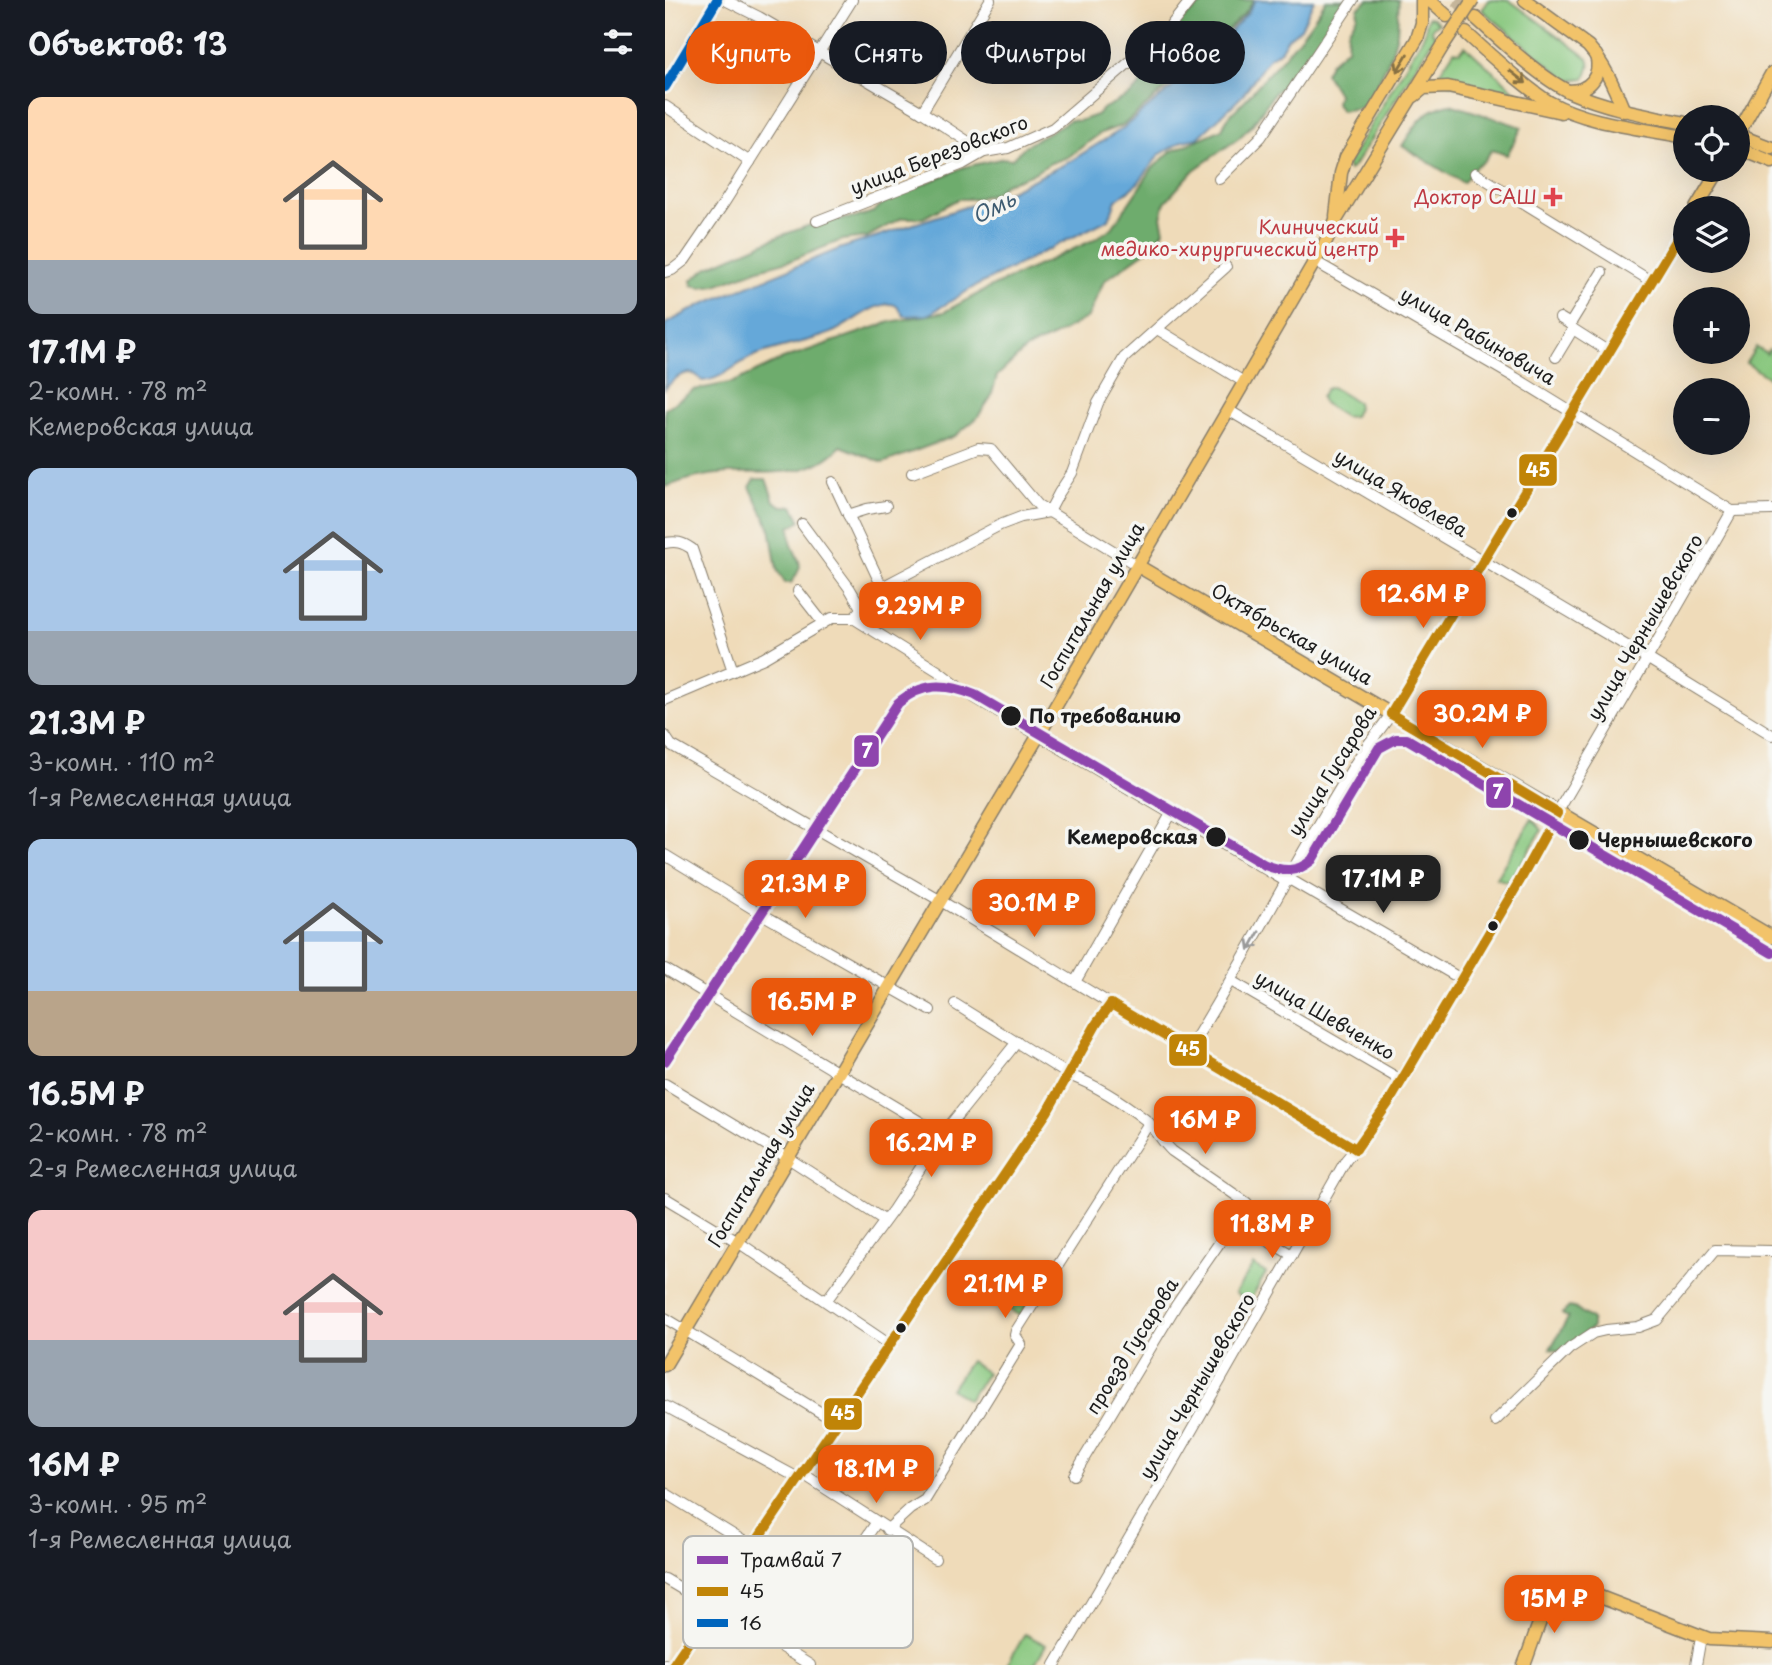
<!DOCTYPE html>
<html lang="ru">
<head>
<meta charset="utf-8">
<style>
	:root { --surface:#171b24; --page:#20242c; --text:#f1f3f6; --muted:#9ea1a6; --accent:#ea580c }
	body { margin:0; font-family:"Playpen Sans",sans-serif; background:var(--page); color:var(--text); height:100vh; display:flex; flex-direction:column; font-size:26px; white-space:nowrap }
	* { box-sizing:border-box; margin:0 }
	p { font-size:23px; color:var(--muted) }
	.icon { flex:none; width:38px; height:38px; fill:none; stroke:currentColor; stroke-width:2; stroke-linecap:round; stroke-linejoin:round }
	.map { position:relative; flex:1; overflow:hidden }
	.side { display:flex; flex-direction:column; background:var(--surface); width:665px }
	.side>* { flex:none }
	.top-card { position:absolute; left:21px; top:21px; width:665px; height:63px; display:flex; gap:14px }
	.controls { position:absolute; left:1008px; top:105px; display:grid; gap:14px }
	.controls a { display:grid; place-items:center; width:77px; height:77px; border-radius:50%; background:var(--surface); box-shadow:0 7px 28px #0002; font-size:35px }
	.price { position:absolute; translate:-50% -60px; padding:0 16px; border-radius:14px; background:var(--accent); color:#fff; font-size:23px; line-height:46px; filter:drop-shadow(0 2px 4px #0008) }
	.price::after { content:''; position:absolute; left:50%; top:42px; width:21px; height:16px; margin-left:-10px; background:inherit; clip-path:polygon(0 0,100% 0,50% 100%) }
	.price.current { background:#222; color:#fff }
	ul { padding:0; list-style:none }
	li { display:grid; align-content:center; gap:14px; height:371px; padding:0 28px }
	li span { display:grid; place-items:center; height:217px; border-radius:14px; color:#555 }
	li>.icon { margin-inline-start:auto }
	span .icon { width:126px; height:126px; fill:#fffc; stroke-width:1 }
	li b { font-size:30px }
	h2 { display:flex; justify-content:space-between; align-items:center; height:84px; padding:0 28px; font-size:30px }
	.chip { padding:0 24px; border-radius:32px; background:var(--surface); box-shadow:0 7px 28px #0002; font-size:24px; line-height:63px }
	.chip.current { background:var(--accent); color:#fff }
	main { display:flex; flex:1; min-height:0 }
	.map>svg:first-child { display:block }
	.green { fill:#88c77e; stroke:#52724d; stroke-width:2 }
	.forest { fill:#6eac6d; stroke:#456444; stroke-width:2 }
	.water { fill:#65a8d9; stroke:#40627a; stroke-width:2 }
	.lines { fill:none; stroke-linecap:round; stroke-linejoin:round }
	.major-tunnel { stroke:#c5b59a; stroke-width:12; stroke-dasharray:12 6; stroke-linecap:butt }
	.minor-casing { stroke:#867c6a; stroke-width:12 }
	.major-casing { stroke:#867c6a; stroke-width:15 }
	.minor { stroke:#fff; stroke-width:10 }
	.major { stroke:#f2c36a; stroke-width:12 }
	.major-bridge-casing { stroke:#867c6a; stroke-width:15; stroke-linecap:butt }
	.major-bridge { stroke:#f2c36a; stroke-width:12 }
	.bus-1-casing { stroke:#f6f6f2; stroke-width:16 }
	.bus-2-casing { stroke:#f6f6f2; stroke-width:16 }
	.bus-1 { stroke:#c08407; stroke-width:10 }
	.bus-2 { stroke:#0065bd; stroke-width:10 }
	.tram-1-casing { stroke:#f6f6f2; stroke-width:16 }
	.tram-1 { stroke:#8e44ad; stroke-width:10 }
	.oneway { stroke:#877043 }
	.oneway2 { stroke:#999 }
	.health-dot { fill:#e0444e; stroke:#f6f6f2; stroke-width:2.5 }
	.bus-dot { fill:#1c1c1c; stroke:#f6f6f2; stroke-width:2.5 }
	.labels { text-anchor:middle; stroke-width:7; stroke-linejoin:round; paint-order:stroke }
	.street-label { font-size:19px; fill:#1c1c1c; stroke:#f6f6f2 }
	.health-label { font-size:19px; fill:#be3a42; stroke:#f6f6f2; text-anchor:end }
	.stop-label { font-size:19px; font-weight:bold; fill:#1c1c1c; stroke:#f6f6f2; text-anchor:start }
	.water-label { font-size:21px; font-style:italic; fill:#3d5b71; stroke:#f6f6f2 }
	.key { fill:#f6f6f2; stroke:#b5b5b2; stroke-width:2 }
	.key-label { font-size:19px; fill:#1c1c1c }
	.line-badge { stroke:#f6f6f2; stroke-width:2.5 }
	.badge-label { font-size:19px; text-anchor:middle; font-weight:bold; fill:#fff }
</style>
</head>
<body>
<main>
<section class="side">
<h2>Объектов: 13<svg class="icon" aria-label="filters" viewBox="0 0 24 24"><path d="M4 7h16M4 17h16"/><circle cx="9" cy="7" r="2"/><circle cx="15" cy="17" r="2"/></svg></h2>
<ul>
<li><span style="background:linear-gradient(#ffd9b3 75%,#9aa5b1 0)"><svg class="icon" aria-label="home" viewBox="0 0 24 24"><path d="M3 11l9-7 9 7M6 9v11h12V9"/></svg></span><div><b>17.1M ₽</b><p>2-комн. · 78 m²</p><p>Кемеровская улица</p></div></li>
<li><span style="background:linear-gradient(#a9c7e8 75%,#9aa5b1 0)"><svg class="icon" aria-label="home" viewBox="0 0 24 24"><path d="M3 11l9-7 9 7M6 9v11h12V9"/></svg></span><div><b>21.3M ₽</b><p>3-комн. · 110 m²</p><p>1-я Ремесленная улица</p></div></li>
<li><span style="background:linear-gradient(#a9c7e8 70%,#b9a48a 0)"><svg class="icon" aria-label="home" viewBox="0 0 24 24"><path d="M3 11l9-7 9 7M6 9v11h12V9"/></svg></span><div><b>16.5M ₽</b><p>2-комн. · 78 m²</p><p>2-я Ремесленная улица</p></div></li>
<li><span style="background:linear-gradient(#f6c9c9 60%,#9aa5b1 0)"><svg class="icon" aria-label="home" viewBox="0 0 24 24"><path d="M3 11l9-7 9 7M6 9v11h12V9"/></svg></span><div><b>16M ₽</b><p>3-комн. · 95 m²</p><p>1-я Ремесленная улица</p></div></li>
</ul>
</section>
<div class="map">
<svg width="1107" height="1665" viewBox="0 0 1107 1665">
	<rect width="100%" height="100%" fill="#f6f6f2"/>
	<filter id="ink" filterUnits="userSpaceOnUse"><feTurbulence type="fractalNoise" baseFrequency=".0143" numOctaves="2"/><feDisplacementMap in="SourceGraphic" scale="14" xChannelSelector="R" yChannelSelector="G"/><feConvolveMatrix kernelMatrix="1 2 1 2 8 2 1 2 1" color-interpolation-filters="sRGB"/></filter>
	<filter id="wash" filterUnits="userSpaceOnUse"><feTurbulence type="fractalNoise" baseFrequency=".00686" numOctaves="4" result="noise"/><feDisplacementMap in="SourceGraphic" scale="28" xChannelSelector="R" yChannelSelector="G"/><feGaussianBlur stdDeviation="1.57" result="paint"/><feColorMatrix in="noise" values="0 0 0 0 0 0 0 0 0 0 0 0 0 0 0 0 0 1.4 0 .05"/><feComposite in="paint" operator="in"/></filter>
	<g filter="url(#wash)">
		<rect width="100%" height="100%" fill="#efdbb9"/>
		<g class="green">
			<path d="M 824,0 L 844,0 L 923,58 C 926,66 924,71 919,78 L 906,80 L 900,78 L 817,10 Z"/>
			<polygon points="763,17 768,18 774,24 769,26 766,30 770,36 689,166 684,170 682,165 759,35"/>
			<polygon points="800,46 850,91 870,105 777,82 774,79 773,75 789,51 795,52"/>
			<polygon points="1091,347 1102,354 1104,350 1107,351 1107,380 1081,363"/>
			<polygon points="667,387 692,402 693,408 689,416 680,417 658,403 656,397 661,389"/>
			<polygon points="867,819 877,830 847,879 843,882 831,878"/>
			<polygon points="588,1265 601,1273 584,1302 570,1293"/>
			<polygon points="365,1268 380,1278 355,1316 339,1306"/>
			<polygon points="305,1361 322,1373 303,1400 286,1389"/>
			<polygon points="360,1634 381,1645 369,1665 342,1665"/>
		</g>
		<g class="forest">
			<polygon points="542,0 589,0 581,12 524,69 458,125 436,133 403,157 386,163 365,175 340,184 329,193 310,199 293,199 258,218 237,218 202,237 177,240 127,260 94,269 51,285 35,287 27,285 27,280 43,267 115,236 159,220 190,218 208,212 223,199 299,167 339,158 347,159 360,146 405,120 414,121 431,115 439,108 465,95 475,86 478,58 497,42 512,23"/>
			<path d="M 661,0 L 684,0 L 629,80 L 610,92 L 587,125 L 574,138 L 529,170 L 500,202 L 496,217 L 499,231 L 488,246 L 439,281 L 423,317 L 389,336 L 362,348 L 332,376 L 326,397 L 312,418 L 290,436 L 218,463 L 176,446 C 144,480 105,471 64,473 C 42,474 20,479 0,487 L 0,409 L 29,390 L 69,382 L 118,359 L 225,322 L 279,312 L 322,289 L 426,241 L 447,228 L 487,169 L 505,152 L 557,129 C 562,115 571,110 581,99 C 608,67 640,37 661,0 Z"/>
			<polygon points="703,0 734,0 732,34 726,55 712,86 698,107 676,111 671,103 673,94 660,73 666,62 682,48 683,31 692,16 693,8"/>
			<path d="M 785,104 L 857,127 L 842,155 L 827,150 L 817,163 L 812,165 L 798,183 L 737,146 C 752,124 757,110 785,104 Z"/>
			<path d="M 90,479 L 101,479 L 109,501 L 117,506 L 128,506 L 136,521 L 125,527 C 126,533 125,540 127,545 C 135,565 140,563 126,583 L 120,583 L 112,570 L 105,528 L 85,487 Z"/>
			<polygon points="904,1307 912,1309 927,1320 927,1328 896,1352 885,1349 903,1318 897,1314"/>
		</g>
		<path class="water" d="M 590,0 L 649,0 L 636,28 L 623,38 L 615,51 L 604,58 L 576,97 L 533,138 L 518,141 L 494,155 L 473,183 L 451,200 L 444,219 L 309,287 L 263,315 L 239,316 C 235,310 232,303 224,304 C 203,306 185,325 166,333 C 141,343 114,346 89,356 C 70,364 57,380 37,381 C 26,365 10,377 0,389 L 0,324 L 36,305 L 174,249 L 339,194 L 402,163 L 457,129 L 534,65 L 583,13 Z"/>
	</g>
	<g filter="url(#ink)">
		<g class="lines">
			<polyline class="major-tunnel" points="791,0 808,16"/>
			<defs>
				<g id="minor">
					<polyline points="60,0 94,17 257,112 319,152"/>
					<polyline points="0,87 52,0"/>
					<polyline points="0,106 85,162"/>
					<polyline points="257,112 325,0"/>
					<polyline points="810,173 986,281"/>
					<polyline points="554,179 596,137 688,0"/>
					<polyline points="152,221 298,164 319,152 343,148 388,128 504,28 526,0"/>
					<polyline points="649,261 851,378 1067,511 1107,510"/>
					<polyline points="0,272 7,270 20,260 59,203 187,0"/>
					<polyline points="937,272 905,324 908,329 944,352"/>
					<polyline points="895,318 905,324"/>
					<polyline points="492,329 579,382"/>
					<polyline points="891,357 908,329"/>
					<polyline points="563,410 967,649 1107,735"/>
					<polyline points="247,473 313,448 326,449 373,505 473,566"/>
					<polyline points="168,482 217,587"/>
					<polyline points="183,515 202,509 221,506"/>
					<polyline points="137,524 185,589 196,608"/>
					<path d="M 0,543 C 11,541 17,542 27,549 L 68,671"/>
					<polyline points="133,591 158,623"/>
					<polyline points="188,618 273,671 300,692 622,882"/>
					<polyline points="0,700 99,658 167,618 188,618 217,587 335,525 356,517 384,512 394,493 407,473 433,403 459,358 561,267"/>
					<polyline points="0,736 6,745 276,901 523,1051 691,1149"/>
					<polyline points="0,855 90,910 265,1010"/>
					<polyline points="624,879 796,979"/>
					<polyline points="0,969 277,1135"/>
					<polyline points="566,981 736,1080"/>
					<polyline points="410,982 506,814"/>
					<path d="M 290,1004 L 404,1075 C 431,1085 459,1103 482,1121 C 491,1129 497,1142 507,1151 L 582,1203 L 512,1304 L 409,1475"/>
					<path d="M 523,1051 C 584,954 635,850 697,753 C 706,740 717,728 726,714"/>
					<polyline points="0,1084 123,1158 219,1220"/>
					<polyline points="0,1198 73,1242 225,1345"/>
					<polyline points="571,1222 627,1255"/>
					<polyline points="161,1301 228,1210 277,1135 352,1042"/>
					<polyline points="0,1318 173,1423"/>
					<polyline points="0,1406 135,1479"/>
					<polyline points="830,1421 905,1348 928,1333 941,1330 973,1327 992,1320 1050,1250 1107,1251"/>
					<polyline points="138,1474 270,1559"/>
					<polyline points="0,1493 88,1547"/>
					<polyline points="222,1530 245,1509 260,1500 356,1344 350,1335 351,1331 484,1123"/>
					<polyline points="0,1579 47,1607"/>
					<polyline points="49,1605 145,1665"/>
					<polyline points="124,1652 211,1523"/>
					<polyline points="0,1664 1,1665"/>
					<polyline points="8,1665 382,1112 432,1023 446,1004"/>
					<path d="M 390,1665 L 504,1470 L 681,1160 L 710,1125 L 724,1102 C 837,904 955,709 1067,511"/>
					<polyline points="1031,1665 1036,1637"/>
				</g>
				<g id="major">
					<polyline points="764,0 782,16"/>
					<path d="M 860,0 L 923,46 C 940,65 949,87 959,111"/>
					<path d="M 811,18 C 835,40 877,79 905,92 C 942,108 981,115 1020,123"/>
					<path d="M 801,33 C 824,54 858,86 884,102 C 924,124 976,128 1020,137"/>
					<path d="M 903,91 C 925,91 937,76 931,55"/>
					<polyline points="749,96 759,88 783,87 896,112"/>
					<polyline points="1073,134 1107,73"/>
					<polyline points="1073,135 1107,148"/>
					<polyline points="1073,148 1107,162"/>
					<polyline points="1031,208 1054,170"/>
					<polyline points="671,216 676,173 681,157 752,39 757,23 757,0"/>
					<polyline points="473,566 1107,937"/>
					<polyline points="726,714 1020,226"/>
					<polyline points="0,1365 375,733 658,247 671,220 779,44"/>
					<path d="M 859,1665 C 866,1649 880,1596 895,1589 C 902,1585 909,1588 917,1590 L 1044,1639 L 1107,1642"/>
				</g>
			</defs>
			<use href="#minor" class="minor-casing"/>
			<use href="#major" class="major-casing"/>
			<use href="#minor" class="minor"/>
			<use href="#major" class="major"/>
			<defs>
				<polyline id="major-bridge" points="779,44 808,0"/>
			</defs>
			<use href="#major-bridge" class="major-bridge-casing"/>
			<use href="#major-bridge" class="major-bridge"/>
			<defs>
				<g id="bus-1">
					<polyline points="726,714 1020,226"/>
					<polyline points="726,714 892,813"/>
					<polyline points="446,1004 691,1149"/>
					<polyline points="691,1149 724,1102 854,882 892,813"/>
					<polyline points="8,1665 382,1112 432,1023 446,1004"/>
				</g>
				<polyline id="bus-2" points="0,87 52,0"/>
			</defs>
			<use href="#bus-1" class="bus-1-casing"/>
			<use href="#bus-2" class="bus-2-casing"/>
			<use href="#bus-1" class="bus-1"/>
			<use href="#bus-2" class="bus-2"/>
			<defs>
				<path id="tram-1" d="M 0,1061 L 233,703 C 257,682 281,683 310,695 L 600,865 C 618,872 632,873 647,860 L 714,748 L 731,739 L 742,739 L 1107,953"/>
			</defs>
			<use href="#tram-1" class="tram-1-casing"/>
			<use href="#tram-1" class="tram-1"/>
		</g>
		<defs><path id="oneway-shaft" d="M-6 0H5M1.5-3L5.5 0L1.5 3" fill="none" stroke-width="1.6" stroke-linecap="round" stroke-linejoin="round" transform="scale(1.75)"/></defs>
		<g class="oneway">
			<use href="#oneway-shaft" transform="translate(737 63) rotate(121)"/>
			<use href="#oneway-shaft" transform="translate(853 77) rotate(38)"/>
		</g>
		<use class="oneway2" href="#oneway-shaft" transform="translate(589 941) rotate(119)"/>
	</g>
	<g class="health-dot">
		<path d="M884.5 186.5h7v7h7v7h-7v7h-7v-7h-7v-7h7z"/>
		<path d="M726.5 227.5h7v7h7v7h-7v7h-7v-7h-7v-7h7z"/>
	</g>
	<g class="bus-dot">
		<circle cx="847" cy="513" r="6"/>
		<circle cx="346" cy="716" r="11"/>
		<circle cx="551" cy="837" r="11"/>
		<circle cx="914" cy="840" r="11"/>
		<circle cx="828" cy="926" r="6"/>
		<circle cx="236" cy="1328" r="6"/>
	</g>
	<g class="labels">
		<g class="street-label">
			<text transform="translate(274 155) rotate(-21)" y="7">улица Березовского</text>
			<text transform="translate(813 336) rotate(30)" y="7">улица Рабиновича</text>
			<text transform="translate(736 493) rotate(31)" y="7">улица Яковлева</text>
			<text transform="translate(427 605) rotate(-60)" y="7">Госпитальная улица</text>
			<text transform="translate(980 627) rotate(-60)" y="7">улица Чернышевского</text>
			<text transform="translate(627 634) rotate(30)" y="7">Октябрьская улица</text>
			<text transform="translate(667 771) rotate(-58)" y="7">улица Гусарова</text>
			<text transform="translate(660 1015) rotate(30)" y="7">улица Шевченко</text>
			<text transform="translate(96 1165) rotate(-59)" y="7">Госпитальная улица</text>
			<text transform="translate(467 1346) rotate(-58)" y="7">проезд Гусарова</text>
			<text transform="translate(532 1386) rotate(-60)" y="7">улица Чернышевского</text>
		</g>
		<g class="health-label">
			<text x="872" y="204">Доктор САШ</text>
			<text x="714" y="234">Клинический<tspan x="714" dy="22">медико-хирургический центр</tspan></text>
		</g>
		<g class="stop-label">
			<text x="364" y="723">По требованию</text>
			<text x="533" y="844" text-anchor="end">Кемеровская</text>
			<text x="932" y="847">Чернышевского</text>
		</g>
		<g class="water-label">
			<text transform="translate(329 208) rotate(-26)" y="7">Омь</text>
		</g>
	</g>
	<rect x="18" y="1536" width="230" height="112" rx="10" class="key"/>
	<rect x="32" y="1556" width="31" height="8" fill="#8e44ad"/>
	<rect x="32" y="1587" width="31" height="9" fill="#c08407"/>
	<rect x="32" y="1619" width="31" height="8" fill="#0065bd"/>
	<g class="key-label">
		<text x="75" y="1567">Трамвай 7</text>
		<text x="75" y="1598">45</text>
		<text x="75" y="1630">16</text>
	</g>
	<g class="line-badge">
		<rect x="853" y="453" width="40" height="34" rx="7" fill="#c08407"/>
		<rect x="188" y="734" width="27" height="34" rx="7" fill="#8e44ad"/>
		<rect x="820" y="776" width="27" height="33" rx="7" fill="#8e44ad"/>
		<rect x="503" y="1033" width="40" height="34" rx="7" fill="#c08407"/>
		<rect x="158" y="1397" width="40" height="34" rx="7" fill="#c08407"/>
	</g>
	<g class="badge-label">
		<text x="873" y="477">45</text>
		<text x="202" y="758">7</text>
		<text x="833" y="799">7</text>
		<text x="523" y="1056">45</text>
		<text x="178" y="1420">45</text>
	</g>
</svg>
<div class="controls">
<a><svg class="icon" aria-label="locate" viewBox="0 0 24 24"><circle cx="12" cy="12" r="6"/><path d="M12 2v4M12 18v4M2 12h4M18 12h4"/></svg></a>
<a><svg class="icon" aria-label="layers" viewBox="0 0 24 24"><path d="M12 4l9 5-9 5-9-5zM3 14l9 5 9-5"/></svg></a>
<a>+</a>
<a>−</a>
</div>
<b class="price" style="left:758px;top:630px">12.6M ₽</b>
<b class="price" style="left:255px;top:642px">9.29M ₽</b>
<b class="price" style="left:817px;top:750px">30.2M ₽</b>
<b class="price current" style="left:718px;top:915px">17.1M ₽</b>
<b class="price" style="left:140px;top:920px">21.3M ₽</b>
<b class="price" style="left:369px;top:939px">30.1M ₽</b>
<b class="price" style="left:147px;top:1038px">16.5M ₽</b>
<b class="price" style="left:540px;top:1156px">16M ₽</b>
<b class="price" style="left:266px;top:1179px">16.2M ₽</b>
<b class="price" style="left:607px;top:1260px">11.8M ₽</b>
<b class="price" style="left:340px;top:1320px">21.1M ₽</b>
<b class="price" style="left:211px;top:1505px">18.1M ₽</b>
<b class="price" style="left:889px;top:1635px">15M ₽</b>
<div class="top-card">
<a class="chip current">Купить</a>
<a class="chip">Снять</a>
<a class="chip">Фильтры</a>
<a class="chip">Новое</a>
</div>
</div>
</main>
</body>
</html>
